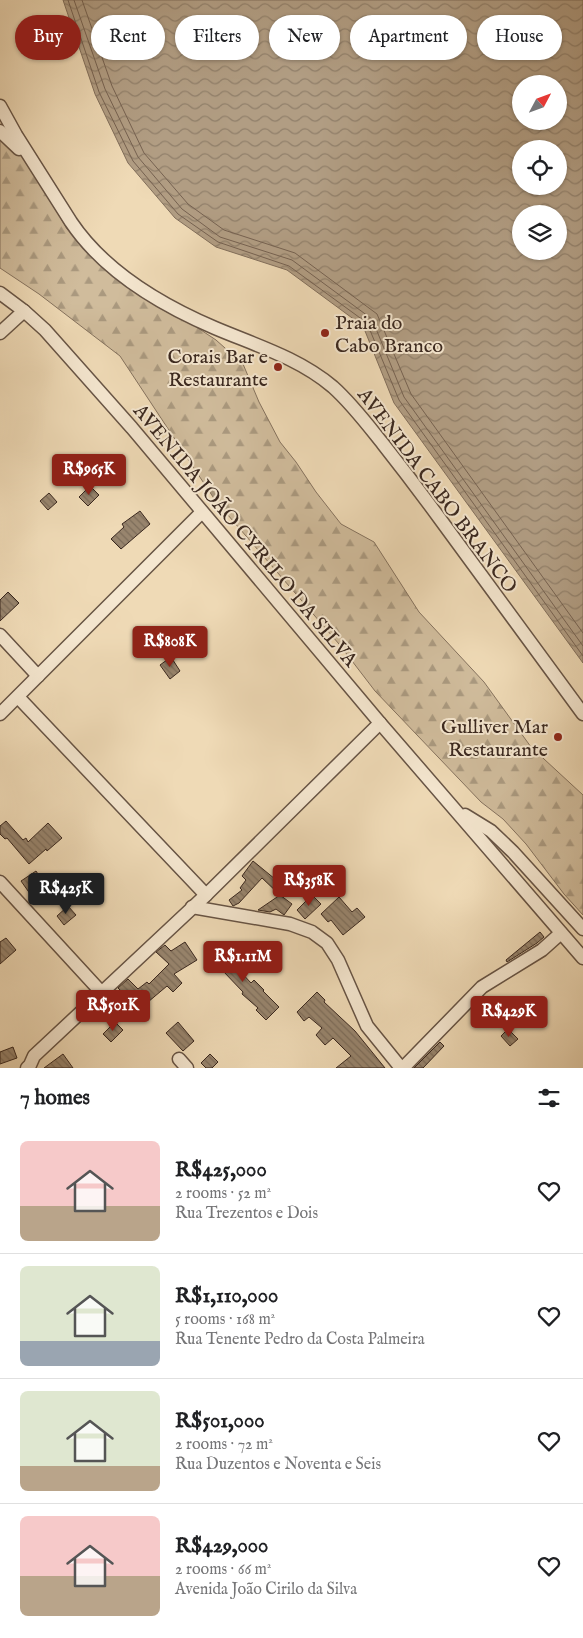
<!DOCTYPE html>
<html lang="en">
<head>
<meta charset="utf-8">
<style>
	:root { --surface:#fff; --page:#f2f2f2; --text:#202124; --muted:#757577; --line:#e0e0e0; --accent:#8f2418 }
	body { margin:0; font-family:"IM FELL English",serif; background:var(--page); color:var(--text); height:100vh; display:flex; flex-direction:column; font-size:19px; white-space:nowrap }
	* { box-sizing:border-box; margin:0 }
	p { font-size:16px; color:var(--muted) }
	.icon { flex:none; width:28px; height:28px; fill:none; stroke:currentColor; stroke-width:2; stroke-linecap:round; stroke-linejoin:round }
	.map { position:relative; height:1068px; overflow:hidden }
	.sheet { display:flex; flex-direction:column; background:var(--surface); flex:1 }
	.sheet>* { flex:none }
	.guide { position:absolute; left:15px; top:15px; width:554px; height:45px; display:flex; gap:10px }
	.needle { width:32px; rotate:49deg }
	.buttons { position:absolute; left:512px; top:75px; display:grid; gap:10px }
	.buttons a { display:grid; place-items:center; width:55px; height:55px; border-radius:50%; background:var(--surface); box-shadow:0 1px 4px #0004; font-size:25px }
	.price { position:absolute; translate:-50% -42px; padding:0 11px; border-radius:5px; background:var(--accent); color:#fff; font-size:16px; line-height:32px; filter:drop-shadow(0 1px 2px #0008) }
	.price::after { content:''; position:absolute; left:50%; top:30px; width:15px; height:11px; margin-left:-8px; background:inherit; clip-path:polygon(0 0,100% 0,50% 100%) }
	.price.selected { background:#222; color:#fff }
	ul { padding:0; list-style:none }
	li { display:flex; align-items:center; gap:15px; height:125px; padding:0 20px }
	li+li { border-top:1px solid var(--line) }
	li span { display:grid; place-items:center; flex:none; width:140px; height:100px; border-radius:8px; color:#555 }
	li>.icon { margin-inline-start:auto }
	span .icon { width:60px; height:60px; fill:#fffc; stroke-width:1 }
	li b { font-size:21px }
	h2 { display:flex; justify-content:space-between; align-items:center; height:60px; padding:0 20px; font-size:21px }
	.tag { padding:0 18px; border-radius:22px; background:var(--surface); box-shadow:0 1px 4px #0004; font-size:18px; line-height:45px }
	.tag.selected { background:var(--accent); color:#fff }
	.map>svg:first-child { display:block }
	.forest { fill:url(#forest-firs); stroke:#85725e }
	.water { fill:url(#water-waves); stroke:#816e5b; fill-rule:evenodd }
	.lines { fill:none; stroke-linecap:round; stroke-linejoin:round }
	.shore { stroke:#766251; stroke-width:1 }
	.building { fill:url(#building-back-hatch); stroke:#3a281f }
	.minor-casing { stroke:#675445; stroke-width:15 }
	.minor { stroke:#f5e7d0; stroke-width:12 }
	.poi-dot { fill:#8f2418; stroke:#f5e7d0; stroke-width:2 }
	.labels { text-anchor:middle; stroke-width:4; stroke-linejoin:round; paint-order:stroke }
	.poi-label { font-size:20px; fill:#3a281f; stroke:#f5e7d0; text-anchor:end }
	.street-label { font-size:20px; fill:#3a281f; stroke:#f5e7d0 }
</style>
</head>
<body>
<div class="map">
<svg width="583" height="1068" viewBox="0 0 583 1068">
	<defs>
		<pattern id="forest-firs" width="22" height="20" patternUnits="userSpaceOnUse" patternTransform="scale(1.25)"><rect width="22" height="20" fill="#d0bc9c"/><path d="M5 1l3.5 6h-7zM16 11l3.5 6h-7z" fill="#aa997f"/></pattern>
		<pattern id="water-waves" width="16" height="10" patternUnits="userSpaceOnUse" patternTransform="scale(1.25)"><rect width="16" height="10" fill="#b19d83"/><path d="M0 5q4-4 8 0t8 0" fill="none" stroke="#91806b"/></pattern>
		<pattern id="building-back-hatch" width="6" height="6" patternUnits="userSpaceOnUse" patternTransform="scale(1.25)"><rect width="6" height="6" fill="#98856e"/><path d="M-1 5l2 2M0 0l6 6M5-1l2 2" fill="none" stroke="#7d6d5a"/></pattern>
	</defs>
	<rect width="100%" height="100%" fill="#efdab6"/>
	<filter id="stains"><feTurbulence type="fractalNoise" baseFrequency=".004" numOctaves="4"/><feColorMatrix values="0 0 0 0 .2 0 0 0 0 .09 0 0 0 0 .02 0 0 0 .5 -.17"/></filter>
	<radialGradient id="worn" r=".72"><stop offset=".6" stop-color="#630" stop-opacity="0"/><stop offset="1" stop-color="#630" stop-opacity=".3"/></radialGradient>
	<polygon class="forest" points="0,137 27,159 67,229 100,263 216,340 243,364 259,402 280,442 296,462 316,492 341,524 374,542 419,612 484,682 531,747 583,795 583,915 564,894 526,844 503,819 481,802 375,691 339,644 215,500 120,356 39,294 0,268"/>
	<path class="water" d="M 63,0 L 583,0 L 583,663 L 394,403 L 363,326 L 287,270 L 216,247 L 175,218 L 128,163 L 95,94 ZM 521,84 L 559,84 L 559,121 L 521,121 ZM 521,149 L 559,149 L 559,186 L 521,186 ZM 521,214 L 559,214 L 559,251 L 521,251 Z"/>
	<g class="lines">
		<g class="shore">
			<polyline points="68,0 99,92 133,161 178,214 218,242 289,266 367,323 399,400 583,656"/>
			<polyline points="74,0 105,89 138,157 182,209 220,237 292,260 372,319 404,397 583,646"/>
			<polyline points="82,0 112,86 144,153 188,204 224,230 295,253 377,314 411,394 583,633"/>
		</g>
	</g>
	<g class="building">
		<polygon points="90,486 99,495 88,506 79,497"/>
		<polygon points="49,493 57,502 48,510 40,501"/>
		<polygon points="140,511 150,524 121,549 111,539 124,527 122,524"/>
		<polygon points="8,592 19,603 0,621 0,600"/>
		<polygon points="171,657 180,671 170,679 160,665"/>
		<polygon points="6,821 23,840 26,838 28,842 48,823 62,838 47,851 46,849 29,864 7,838 5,839 0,834 0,826"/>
		<polygon points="253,861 286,888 280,895 262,878 239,903 233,906 229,900 242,890 240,888 246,880 242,876"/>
		<polygon points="36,871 47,888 33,898 21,881"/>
		<polygon points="280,895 292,904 284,915 276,909 270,912 258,910"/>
		<polygon points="312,895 321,904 305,919 297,910"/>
		<polygon points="339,897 352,912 357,908 365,917 343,935 331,920 328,922 321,914"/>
		<polygon points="68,906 76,915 64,925 57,916"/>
		<polygon points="540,932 544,937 537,943 507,962 506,960"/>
		<polygon points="6,938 16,950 0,964 0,942"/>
		<polygon points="185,942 197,960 174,974 182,983 173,992 167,986 148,1002 142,994 118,1015 108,1004 122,992 118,988 128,979 138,989 147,982 149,984 169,964 156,952 165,945 171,951"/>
		<polygon points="216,945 251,983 254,980 264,990 263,991 279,1007 266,1020 256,1010 258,1008 242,994 243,992 223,971 221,973 205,956"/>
		<polygon points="317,992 325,1000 324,1002 355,1031 385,1068 336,1068 351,1056 333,1038 325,1045 316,1035 322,1028 309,1017 304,1021 297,1012"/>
		<polygon points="115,1022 123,1030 111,1042 103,1034"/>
		<polygon points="178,1022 194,1041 183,1051 166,1033"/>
		<polygon points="508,1029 518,1039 510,1046 501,1036"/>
		<polygon points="440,1042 444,1046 423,1068 414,1068"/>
		<polygon points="13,1047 17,1058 0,1064 0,1052"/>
		<polygon points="63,1054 73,1068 44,1068"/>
		<polygon points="210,1054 218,1062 212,1068 206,1068 201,1063"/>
	</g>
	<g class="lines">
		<defs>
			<g id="minor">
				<path d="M 0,106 L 16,135 L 71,222 C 104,271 161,305 215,328 C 255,345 299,358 333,387 C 352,404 367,424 383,444 C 402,468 421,493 440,519 C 487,584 535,649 583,714"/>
				<polyline points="0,131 19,149"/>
				<polyline points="0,293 24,311 45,330 132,428 380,723 583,958"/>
				<polyline points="0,333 24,311"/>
				<polyline points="0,635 38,676"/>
				<polyline points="18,697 206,895"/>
				<polyline points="0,714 202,512"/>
				<polyline points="465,815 491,831 513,852 583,929"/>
				<polyline points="0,882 102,993"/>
				<polyline points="192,907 290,924 312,932 327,943 338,960 367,1026 401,1068"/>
				<polyline points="179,1059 187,1068"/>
				<polyline points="27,1068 30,1065 34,1056 206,895 380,723"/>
				<polyline points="403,1068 482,987 542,950 561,933"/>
			</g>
		</defs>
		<use href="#minor" class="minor-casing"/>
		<use href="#minor" class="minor"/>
	</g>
	<g class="poi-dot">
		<circle cx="325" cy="333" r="5"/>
		<circle cx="278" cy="367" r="5"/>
		<circle cx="558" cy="737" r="5"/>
	</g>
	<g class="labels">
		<g class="poi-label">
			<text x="335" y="329" text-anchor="start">Praia do<tspan x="335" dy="23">Cabo Branco</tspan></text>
			<text x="268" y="363">Corais Bar e<tspan x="268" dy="23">Restaurante</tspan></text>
			<text x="548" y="733">Gulliver Mar<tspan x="548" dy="23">Restaurante</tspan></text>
		</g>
		<g class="street-label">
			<text transform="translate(438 490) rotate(53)" y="7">AVENIDA CABO BRANCO</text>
			<text transform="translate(246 535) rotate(50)" y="7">AVENIDA JOÃO CYRILO DA SILVA</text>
		</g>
	</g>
	<rect width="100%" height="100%" filter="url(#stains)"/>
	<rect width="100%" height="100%" fill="url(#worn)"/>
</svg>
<div class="buttons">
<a><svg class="needle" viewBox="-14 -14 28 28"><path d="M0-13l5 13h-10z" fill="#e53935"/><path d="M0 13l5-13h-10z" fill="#757577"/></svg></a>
<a><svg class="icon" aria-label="locate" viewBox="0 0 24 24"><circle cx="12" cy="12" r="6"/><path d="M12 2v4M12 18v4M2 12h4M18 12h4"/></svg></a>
<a><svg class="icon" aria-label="layers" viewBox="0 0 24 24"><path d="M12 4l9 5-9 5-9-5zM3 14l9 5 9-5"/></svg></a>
</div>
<b class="price" style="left:89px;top:496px">R$965K</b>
<b class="price" style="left:170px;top:668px">R$808K</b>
<b class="price" style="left:309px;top:907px">R$358K</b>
<b class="price selected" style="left:66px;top:915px">R$425K</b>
<b class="price" style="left:243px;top:983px">R$1.11M</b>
<b class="price" style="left:113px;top:1032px">R$501K</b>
<b class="price" style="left:509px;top:1038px">R$429K</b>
<div class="guide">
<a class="tag selected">Buy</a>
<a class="tag">Rent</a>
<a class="tag">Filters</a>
<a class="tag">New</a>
<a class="tag">Apartment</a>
<a class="tag">House</a>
</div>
</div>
<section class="sheet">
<h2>7 homes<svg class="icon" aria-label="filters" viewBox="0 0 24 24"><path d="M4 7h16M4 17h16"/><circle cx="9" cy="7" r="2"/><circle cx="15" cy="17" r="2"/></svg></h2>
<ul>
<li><span style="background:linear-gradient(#f6c9c9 65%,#b9a48a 0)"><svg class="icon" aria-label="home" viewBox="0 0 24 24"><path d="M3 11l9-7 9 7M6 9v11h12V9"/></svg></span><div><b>R$425,000</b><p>2 rooms · 52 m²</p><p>Rua Trezentos e Dois</p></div><svg class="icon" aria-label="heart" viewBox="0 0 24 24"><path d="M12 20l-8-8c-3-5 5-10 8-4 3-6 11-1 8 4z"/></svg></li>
<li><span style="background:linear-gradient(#dfe7d0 75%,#9aa5b1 0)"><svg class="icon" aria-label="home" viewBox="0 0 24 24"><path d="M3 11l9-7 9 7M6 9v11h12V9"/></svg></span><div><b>R$1,110,000</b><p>5 rooms · 168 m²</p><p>Rua Tenente Pedro da Costa Palmeira</p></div><svg class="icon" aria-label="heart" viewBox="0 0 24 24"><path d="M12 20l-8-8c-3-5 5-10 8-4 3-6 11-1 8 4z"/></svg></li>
<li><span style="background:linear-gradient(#dfe7d0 75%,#b9a48a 0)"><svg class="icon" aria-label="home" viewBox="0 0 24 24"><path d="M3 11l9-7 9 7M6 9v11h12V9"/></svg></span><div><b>R$501,000</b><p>2 rooms · 72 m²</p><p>Rua Duzentos e Noventa e Seis</p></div><svg class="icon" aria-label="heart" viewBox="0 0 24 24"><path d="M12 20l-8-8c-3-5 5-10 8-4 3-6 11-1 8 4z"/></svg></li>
<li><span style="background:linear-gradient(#f6c9c9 60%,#b9a48a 0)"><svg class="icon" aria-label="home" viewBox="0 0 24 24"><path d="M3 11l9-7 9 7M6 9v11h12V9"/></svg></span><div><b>R$429,000</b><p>2 rooms · 66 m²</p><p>Avenida João Cirilo da Silva</p></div><svg class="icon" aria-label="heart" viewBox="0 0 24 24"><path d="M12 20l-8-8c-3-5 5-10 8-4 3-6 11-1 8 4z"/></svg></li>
</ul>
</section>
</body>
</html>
